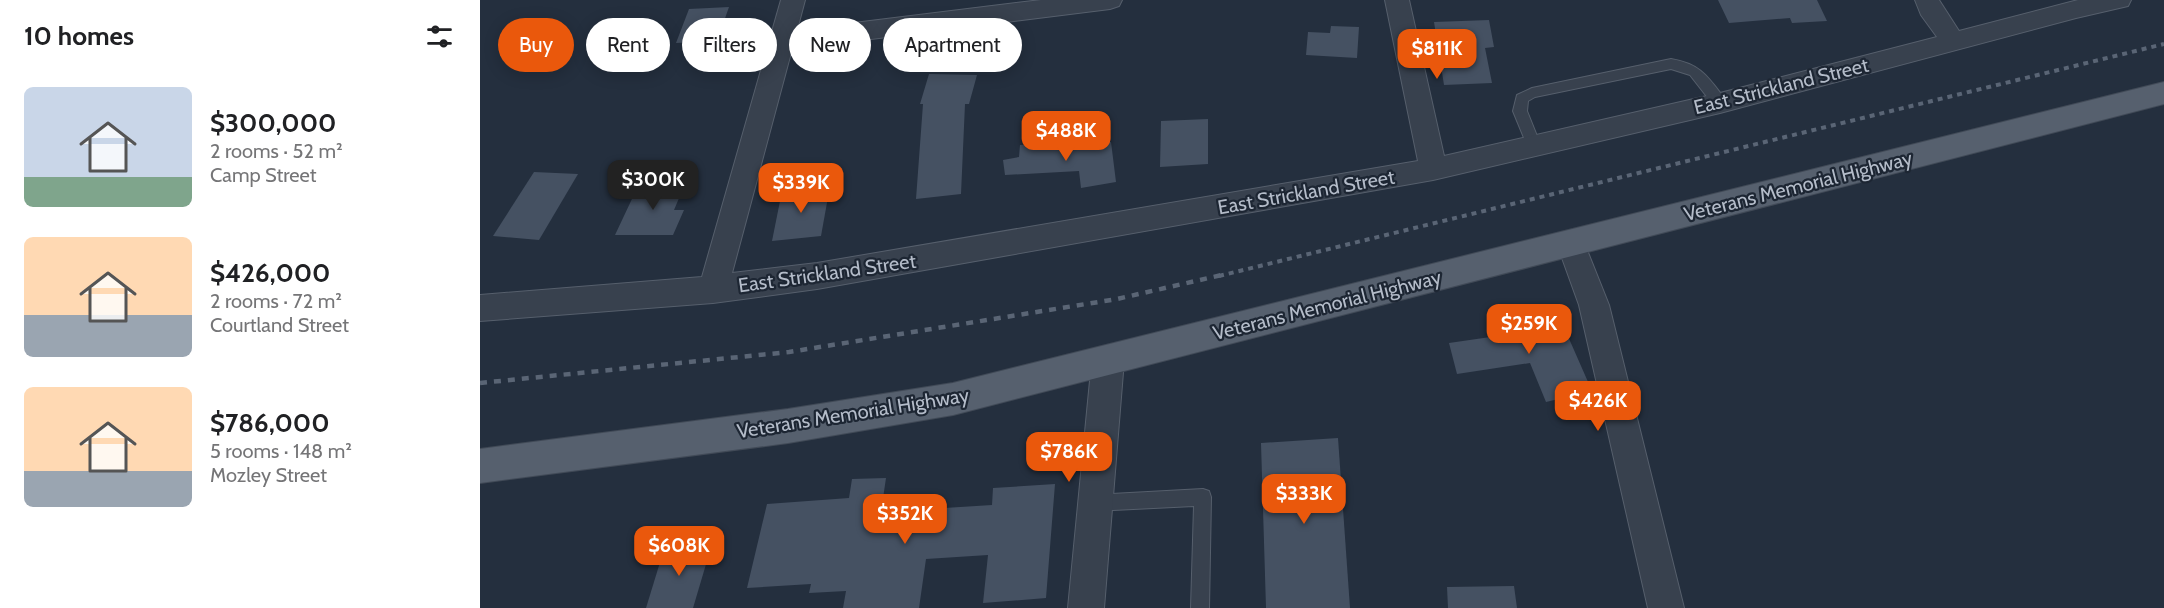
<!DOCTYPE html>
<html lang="en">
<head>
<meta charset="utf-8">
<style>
	:root { --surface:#fff; --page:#f2f2f2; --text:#202124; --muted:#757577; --accent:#ea580c }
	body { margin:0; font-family:Cabin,sans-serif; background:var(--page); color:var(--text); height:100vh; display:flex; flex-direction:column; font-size:22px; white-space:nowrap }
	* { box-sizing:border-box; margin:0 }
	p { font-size:20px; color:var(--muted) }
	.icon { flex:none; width:33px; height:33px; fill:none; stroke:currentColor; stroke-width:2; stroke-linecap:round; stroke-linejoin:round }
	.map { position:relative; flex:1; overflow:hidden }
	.side { display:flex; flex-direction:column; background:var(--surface); width:480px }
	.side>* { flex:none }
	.hud { position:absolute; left:18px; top:18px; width:570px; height:54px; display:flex; gap:12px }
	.price { position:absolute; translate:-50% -51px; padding:0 14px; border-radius:12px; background:var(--accent); color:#fff; font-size:20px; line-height:39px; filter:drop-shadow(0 2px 3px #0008) }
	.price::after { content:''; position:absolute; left:50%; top:36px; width:18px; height:14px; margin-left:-9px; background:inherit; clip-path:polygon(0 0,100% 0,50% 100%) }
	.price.on { background:#222; color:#fff }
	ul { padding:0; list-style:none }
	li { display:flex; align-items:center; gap:18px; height:150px; padding:0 24px }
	li span { display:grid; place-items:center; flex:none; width:168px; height:120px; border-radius:9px; color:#555 }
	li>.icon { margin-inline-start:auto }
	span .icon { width:72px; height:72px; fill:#fffc; stroke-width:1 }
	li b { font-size:26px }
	h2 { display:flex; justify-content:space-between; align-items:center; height:72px; padding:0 24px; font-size:26px }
	.pill { padding:0 21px; border-radius:27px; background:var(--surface); box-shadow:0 3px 15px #0003; font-size:21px; line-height:54px }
	.pill.on { background:var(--accent); color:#fff }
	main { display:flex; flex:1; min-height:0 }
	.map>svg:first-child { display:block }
	.building { fill:#455162 }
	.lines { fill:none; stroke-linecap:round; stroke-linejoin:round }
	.service-casing { stroke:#565f6c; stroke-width:2 }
	.minor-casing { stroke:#565f6c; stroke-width:2 }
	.primary-casing { stroke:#414a57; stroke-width:2 }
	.service { fill:#38414e; fill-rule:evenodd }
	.minor { fill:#38414e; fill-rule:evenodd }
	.primary { fill:#56606e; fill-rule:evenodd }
	.rail-far1 { stroke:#5a6575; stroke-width:4; stroke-dasharray:5 5; stroke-linecap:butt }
	.rail { stroke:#5a6575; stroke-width:4.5; stroke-dasharray:7 7; stroke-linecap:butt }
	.labels { text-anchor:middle; stroke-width:4.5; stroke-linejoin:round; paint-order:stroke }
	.street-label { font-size:20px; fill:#b4bcc9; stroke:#1d2633 }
</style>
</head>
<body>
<main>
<section class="side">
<h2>10 homes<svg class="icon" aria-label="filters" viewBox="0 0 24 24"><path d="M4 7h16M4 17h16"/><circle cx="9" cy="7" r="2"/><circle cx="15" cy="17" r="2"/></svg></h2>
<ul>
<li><span style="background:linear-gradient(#c9d6e8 75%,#7fa58c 0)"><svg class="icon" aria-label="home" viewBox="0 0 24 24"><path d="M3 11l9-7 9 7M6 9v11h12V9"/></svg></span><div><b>$300,000</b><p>2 rooms · 52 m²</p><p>Camp Street</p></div></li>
<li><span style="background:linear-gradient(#ffd9b3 65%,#9aa5b1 0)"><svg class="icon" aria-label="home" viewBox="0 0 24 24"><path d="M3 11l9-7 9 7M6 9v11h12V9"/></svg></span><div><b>$426,000</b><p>2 rooms · 72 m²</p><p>Courtland Street</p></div></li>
<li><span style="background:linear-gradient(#ffd9b3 70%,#9aa5b1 0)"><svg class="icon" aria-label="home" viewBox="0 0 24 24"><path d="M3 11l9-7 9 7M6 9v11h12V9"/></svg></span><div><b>$786,000</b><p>5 rooms · 148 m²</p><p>Mozley Street</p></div></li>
</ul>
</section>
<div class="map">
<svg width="1684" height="608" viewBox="0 0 1684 608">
	<rect width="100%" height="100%" fill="#242f3e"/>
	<g class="building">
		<polygon points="1238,0 1337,0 1347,21 1312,23 1310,18 1249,23"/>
		<polygon points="249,7 237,41 196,43 209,9"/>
		<polygon points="1009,20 1014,47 1005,48 1012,83 964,85 954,22"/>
		<polygon points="851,26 879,27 877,58 826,55 828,32 850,33"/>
		<polygon points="449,74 497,75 489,104 485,104 481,194 436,199 443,104 440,104"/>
		<polygon points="728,119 728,164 680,167 681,121"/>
		<polygon points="631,142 636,182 601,188 599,171 525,175 523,160 539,157 540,145 582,143 581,150"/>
		<polygon points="54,172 98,174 59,240 13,236"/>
		<polygon points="159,184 205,184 194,210 204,210 193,235 135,235"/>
		<polygon points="350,186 341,236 292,241 302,191"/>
		<polygon points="1076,309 1112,391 1066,402 1050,363 977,374 969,343 1038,333 1032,319"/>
		<polygon points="858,438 870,608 786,608 781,443"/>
		<polygon points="406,478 401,512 512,505 513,488 575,484 566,598 503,603 508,555 446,559 439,608 363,608 366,591 329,593 331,584 267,588 287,504 369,498 372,479"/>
		<polygon points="232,544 213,608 166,608 185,546"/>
		<polygon points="1034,586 1037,608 968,608 967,587"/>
	</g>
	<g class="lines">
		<defs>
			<g id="service">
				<path d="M 1191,59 C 1221,64 1228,77 1245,99 L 1247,103 L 1245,107 L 1235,107 L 1210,75 L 1191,69 L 1055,97 L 1048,101 L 1047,111 L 1061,146 L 1059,150 L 1049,150 L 1033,111 L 1037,95 L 1052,88 Z"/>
				<polygon points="723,489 729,491 731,497 729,608 711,608 714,506 613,511 607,509 605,503 607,497 613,495"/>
			</g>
			<g id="minor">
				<polygon points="301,0 325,0 317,30 561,0 642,0 639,6 630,9 312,49 252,273 337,263 938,161 905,0 929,0 964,156 1240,93 1457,37 1441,15 1435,0 1459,0 1479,31 1598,0 1651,0 1648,6 1596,18 1240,113 953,180 337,289 233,303 0,321 0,295 222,277"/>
				<polygon points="1091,232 1101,235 1129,305 1204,608 1168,608 1099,305 1077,244 1081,235"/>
				<polygon points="628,346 639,350 644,360 624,608 588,608 612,360 617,350"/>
			</g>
			<polygon id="primary" points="1684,82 1684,104 473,415 308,443 0,483 0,449 308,409 473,383"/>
		</defs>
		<use href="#service" class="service-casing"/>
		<use href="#minor" class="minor-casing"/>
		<use href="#primary" class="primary-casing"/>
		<use href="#service" class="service"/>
		<use href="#minor" class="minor"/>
		<use href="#primary" class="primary"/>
		<polyline class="rail-far1" points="739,276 1684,44"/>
		<polyline class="rail" points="0,383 309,352 637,299 746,274"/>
	</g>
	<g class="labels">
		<g class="street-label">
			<text transform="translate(1301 86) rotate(-14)" y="7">East Strickland Street</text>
			<text transform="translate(1318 186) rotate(-14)" y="7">Veterans Memorial Highway</text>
			<text transform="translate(826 192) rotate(-10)" y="7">East Strickland Street</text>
			<text transform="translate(347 273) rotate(-8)" y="7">East Strickland Street</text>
			<text transform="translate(847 305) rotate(-14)" y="7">Veterans Memorial Highway</text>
			<text transform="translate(373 413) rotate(-9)" y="7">Veterans Memorial Highway</text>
		</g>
	</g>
</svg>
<b class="price" style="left:957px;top:80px">$811K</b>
<b class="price" style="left:586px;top:162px">$488K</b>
<b class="price on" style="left:173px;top:211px">$300K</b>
<b class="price" style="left:321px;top:214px">$339K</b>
<b class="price" style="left:1049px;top:355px">$259K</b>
<b class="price" style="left:1118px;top:432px">$426K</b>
<b class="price" style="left:589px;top:483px">$786K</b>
<b class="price" style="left:824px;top:525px">$333K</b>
<b class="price" style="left:425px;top:545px">$352K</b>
<b class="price" style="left:199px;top:577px">$608K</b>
<div class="hud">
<a class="pill on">Buy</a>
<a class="pill">Rent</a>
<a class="pill">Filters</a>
<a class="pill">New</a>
<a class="pill">Apartment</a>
</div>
</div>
</main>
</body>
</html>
